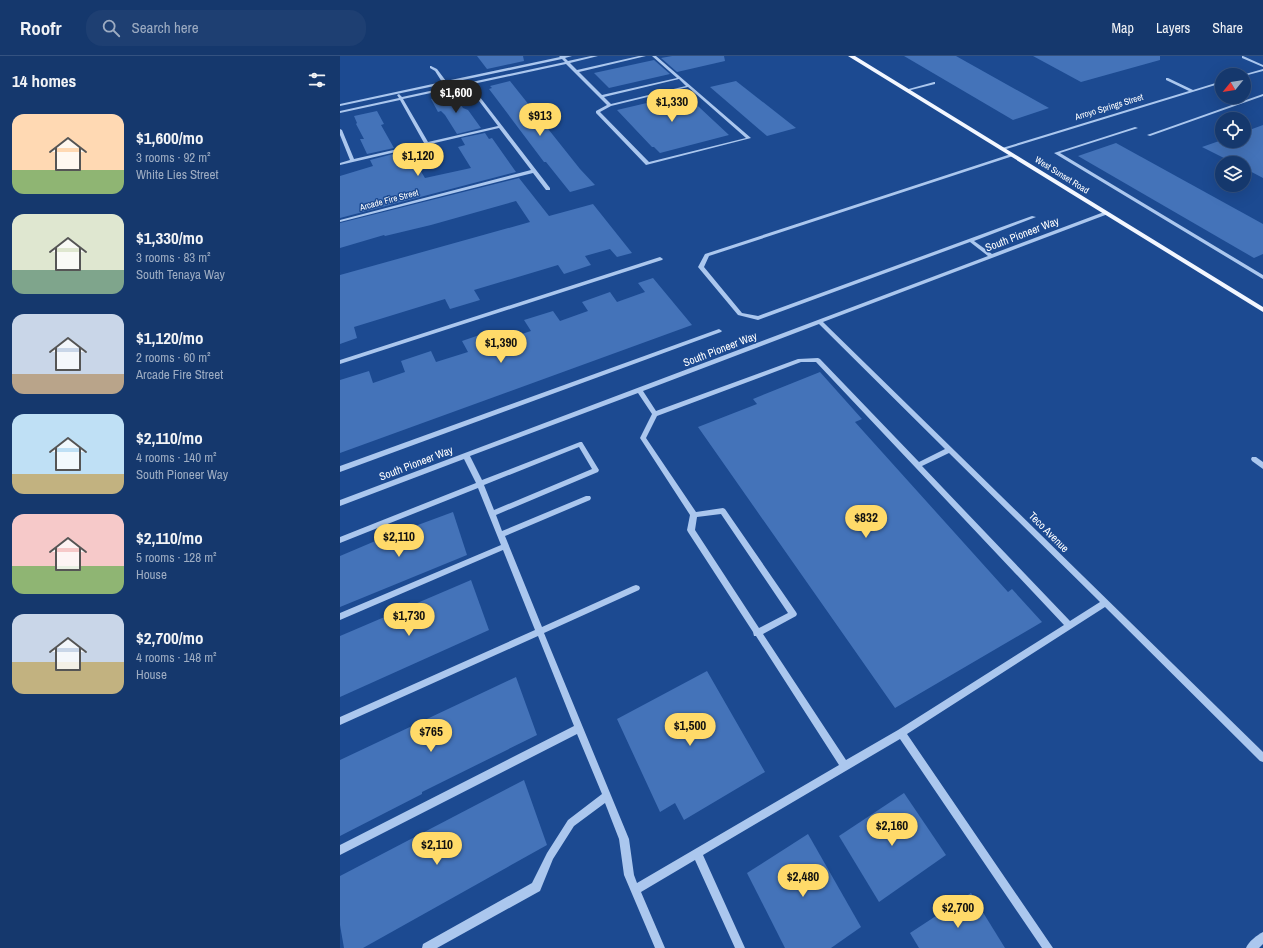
<!DOCTYPE html>
<html lang="en">
<head>
<meta charset="utf-8">
<style>
	:root { --surface:#15386d; --page:#1e3f72; --text:#f1f3f6; --muted:#9dacc2; --line:#345280; --accent:#ffda69 }
	body { margin:0; font-family:"Archivo Narrow",sans-serif; background:var(--page); color:var(--text); height:100vh; display:flex; flex-direction:column; font-size:15px; white-space:nowrap }
	* { box-sizing:border-box; margin:0 }
	p { font-size:13px; color:var(--muted) }
	.icon { flex:none; width:22px; height:22px; fill:none; stroke:currentColor; stroke-width:2; stroke-linecap:round; stroke-linejoin:round }
	.map { position:relative; flex:1; overflow:hidden }
	.drawer { display:flex; flex-direction:column; background:var(--surface); width:340px }
	.drawer>* { flex:none }
	.needle { width:26px; rotate:240deg }
	.buttons { position:absolute; left:875px; top:12px; display:grid; gap:8px }
	.buttons a { display:grid; place-items:center; width:36px; height:36px; border-radius:50%; background:var(--surface); box-shadow:0 4px 16px #0002,0 0 0 1px var(--line); font-size:20px }
	.price { position:absolute; translate:-50% -34px; padding:0 9px; border-radius:14px; background:var(--accent); color:#111; font-size:13px; line-height:26px; filter:drop-shadow(0 1px 2px #0008) }
	.price::after { content:''; position:absolute; left:50%; top:24px; width:12px; height:9px; margin-left:-6px; background:inherit; clip-path:polygon(0 0,100% 0,50% 100%) }
	.price.on { background:#222; color:#fff }
	ul { padding:0; list-style:none }
	li { display:flex; align-items:center; gap:12px; height:100px; padding:0 12px }
	li span { display:grid; place-items:center; flex:none; width:112px; height:80px; border-radius:12px; color:#555 }
	li>.icon { margin-inline-start:auto }
	span .icon { width:48px; height:48px; fill:#fffc; stroke-width:1 }
	li b { font-size:17px }
	h2 { display:flex; justify-content:space-between; align-items:center; height:48px; padding:0 12px; font-size:17px }
	header { display:flex; align-items:center; gap:24px; box-sizing:border-box; height:56px; padding:0 20px; background:var(--surface); border-bottom:1px solid var(--line) }
	header strong { font-size:19px }
	nav { display:flex; gap:22px; margin-inline-start:auto; font-size:14px }
	.search { width:280px; height:36px; background:var(--page); display:flex; align-items:center; gap:10px; box-sizing:border-box; padding:0 14px; border-radius:16px; color:var(--muted); font-size:15px }
	main { display:flex; flex:1; min-height:0 }
	.map>svg:first-child { display:block }
	.building { fill:#4473b9 }
	.lines { fill:none; stroke-linecap:round; stroke-linejoin:round }
	.minor { fill:#abc7ee; fill-rule:evenodd }
	.major { fill:#f3f7ff; fill-rule:evenodd }
	.labels { text-anchor:middle; stroke-width:3; stroke-linejoin:round; paint-order:stroke }
	.far-street-label { font-size:9px; fill:#fff; stroke:#1c4a91 }
	.street-label { font-size:11px; fill:#fff; stroke:#1c4a91 }
</style>
</head>
<body>
<header>
<strong>Roofr</strong>
<div class="search"><svg class="icon" aria-label="search" viewBox="0 0 24 24"><circle cx="10" cy="10" r="6"/><path d="M15 15l6 6"/></svg>Search here</div>
<nav><a>Map</a><a>Layers</a><a>Share</a></nav>
</header>
<main>
<section class="drawer">
<h2>14 homes<svg class="icon" aria-label="filters" viewBox="0 0 24 24"><path d="M4 7h16M4 17h16"/><circle cx="9" cy="7" r="2"/><circle cx="15" cy="17" r="2"/></svg></h2>
<ul>
<li><span style="background:linear-gradient(#ffd9b3 70%,#8fb573 0)"><svg class="icon" aria-label="home" viewBox="0 0 24 24"><path d="M3 11l9-7 9 7M6 9v11h12V9"/></svg></span><div><b>$1,600/mo</b><p>3 rooms · 92 m²</p><p>White Lies Street</p></div></li>
<li><span style="background:linear-gradient(#dfe7d0 70%,#7fa58c 0)"><svg class="icon" aria-label="home" viewBox="0 0 24 24"><path d="M3 11l9-7 9 7M6 9v11h12V9"/></svg></span><div><b>$1,330/mo</b><p>3 rooms · 83 m²</p><p>South Tenaya Way</p></div></li>
<li><span style="background:linear-gradient(#c9d6e8 75%,#b9a48a 0)"><svg class="icon" aria-label="home" viewBox="0 0 24 24"><path d="M3 11l9-7 9 7M6 9v11h12V9"/></svg></span><div><b>$1,120/mo</b><p>2 rooms · 60 m²</p><p>Arcade Fire Street</p></div></li>
<li><span style="background:linear-gradient(#bfe0f5 75%,#c2b280 0)"><svg class="icon" aria-label="home" viewBox="0 0 24 24"><path d="M3 11l9-7 9 7M6 9v11h12V9"/></svg></span><div><b>$2,110/mo</b><p>4 rooms · 140 m²</p><p>South Pioneer Way</p></div></li>
<li><span style="background:linear-gradient(#f6c9c9 65%,#8fb573 0)"><svg class="icon" aria-label="home" viewBox="0 0 24 24"><path d="M3 11l9-7 9 7M6 9v11h12V9"/></svg></span><div><b>$2,110/mo</b><p>5 rooms · 128 m²</p><p>House</p></div></li>
<li><span style="background:linear-gradient(#c9d6e8 60%,#c2b280 0)"><svg class="icon" aria-label="home" viewBox="0 0 24 24"><path d="M3 11l9-7 9 7M6 9v11h12V9"/></svg></span><div><b>$2,700/mo</b><p>4 rooms · 148 m²</p><p>House</p></div></li>
</ul>
</section>
<div class="map">
<svg width="923" height="892" viewBox="0 0 923 892">
	<rect width="100%" height="100%" fill="#1c4a91"/>
	<g class="building">
		<polygon points="137,0 183,0 184,5 147,13"/>
		<polygon points="332,0 384,0 385,5 337,16 321,2"/>
		<polygon points="564,0 616,0 709,52 673,64"/>
		<polygon points="693,0 820,0 820,4 741,26"/>
		<polygon points="314,4 330,18 269,32 254,17"/>
		<polygon points="170,25 240,113 255,129 230,136 206,106 204,106 149,33 152,32 150,30"/>
		<polygon points="396,25 456,72 427,80 370,31"/>
		<polygon points="345,38 389,79 320,97 314,91 312,91 277,54"/>
		<polygon points="111,39 113,41 116,40 123,52 128,54 141,72 117,78 105,59 101,55 98,56 91,43"/>
		<polygon points="37,55 44,68 41,69 54,92 27,98 20,83 24,83 16,68 17,67 14,60"/>
		<polygon points="923,69 923,122 904,112 904,107 894,107 862,91 882,84 904,85 904,76"/>
		<polygon points="145,77 149,83 152,82 176,116 0,162 0,120 33,110 30,104 57,97 61,104 72,101 85,122 131,112 118,91 125,89 121,82"/>
		<polygon points="776,87 923,168 923,198 914,202 738,100"/>
		<polygon points="179,122 209,160 253,148 292,197 277,201 270,193 245,200 251,209 224,218 218,209 134,234 140,244 110,253 105,243 14,271 17,282 0,288 0,219 190,166 176,145 91,169 45,180 44,179 0,192 0,167"/>
		<polygon points="313,222 352,269 0,397 0,324 29,315 33,327 65,316 61,305 91,295 96,306 128,296 122,285 154,274 160,285 191,275 184,264 213,255 220,265 248,255 242,246 270,236 277,246 305,236 298,227"/>
		<polygon points="480,316 522,363 515,366 668,536 672,533 702,566 555,652 358,371 417,348 413,343"/>
		<polygon points="113,456 127,499 0,551 0,500 40,483"/>
		<polygon points="131,524 149,574 0,641 0,580"/>
		<polygon points="367,615 425,716 344,764 335,747 320,756 277,663"/>
		<polygon points="176,621 197,679 82,736 82,738 0,780 0,704"/>
		<polygon points="184,724 207,789 23,892 4,892 0,869 0,820"/>
		<polygon points="564,737 606,799 539,846 499,780"/>
		<polygon points="468,778 521,871 491,892 445,892 407,817"/>
		<polygon points="631,837 665,892 579,892 570,877"/>
	</g>
	<g class="lines">
		<g class="minor">
			<path d="M 219,0 L 232,0 L 225,2 L 228,5 L 251,0 L 258,0 L 230,7 L 237,14 L 299,0 L 306,0 L 239,16 L 262,39 L 337,22 L 312,0 L 316,0 L 411,82 L 306,109 L 256,57 L 256,55 L 267,49 L 226,8 L 63,43 L 88,86 L 158,70 L 133,37 L 136,36 L 210,132 L 210,134 L 206,134 L 193,117 L 0,166 L 0,164 L 191,114 L 159,72 L 0,109 L 0,107 L 10,104 L 0,79 L 0,73 L 2,74 L 14,103 L 84,87 L 60,44 L 0,57 L 0,55 L 59,42 L 57,39 L 59,38 L 62,41 L 225,6 L 222,3 L 0,50 L 0,48 L 102,26 L 95,15 L 90,12 L 90,10 L 91,10 L 97,13 L 106,25 L 220,1 ZM 339,23 L 346,30 L 271,48 L 264,41 ZM 348,31 L 406,82 L 309,106 L 260,56 L 271,50 Z"/>
			<polygon points="903,0 923,9 923,11 902,2 902,0"/>
			<polygon points="923,13 923,15 904,20 904,19 902,19"/>
			<polygon points="826,22 828,22 853,34 882,25 882,27 663,94 659,93 849,35 826,24"/>
			<polygon points="594,26 595,26 595,28 567,35 565,34"/>
			<polygon points="923,38 923,40 810,80 807,79"/>
			<polygon points="795,71 798,72 720,97 923,219 923,223 714,97"/>
			<path d="M 671,98 L 673,99 L 673,100 L 369,200 L 364,211 L 402,257 L 418,260 L 692,160 L 696,161 L 634,185 L 652,198 L 764,156 L 768,156 L 768,158 L 483,266 L 923,696 L 923,706 L 920,705 L 765,551 L 567,678 L 713,892 L 702,892 L 560,683 L 363,799 L 405,892 L 395,892 L 355,804 L 301,836 L 325,892 L 315,892 L 284,819 L 279,783 L 265,747 L 234,770 L 213,803 L 200,835 L 97,892 L 82,892 L 83,888 L 192,827 L 207,797 L 228,764 L 262,738 L 237,678 L 0,799 L 0,789 L 234,670 L 198,580 L 0,669 L 0,661 L 195,574 L 163,494 L 0,564 L 0,557 L 161,489 L 138,432 L 0,487 L 0,481 L 136,427 L 124,403 L 0,450 L 0,444 L 648,200 L 630,186 L 418,264 L 398,259 L 358,211 L 365,198 ZM 479,268 L 605,393 L 579,406 L 480,303 L 478,302 L 458,303 L 316,355 L 303,335 ZM 461,306 L 476,306 L 724,569 L 558,674 L 506,704 L 423,578 L 456,560 L 457,558 L 456,556 L 385,453 L 383,452 L 356,456 L 306,382 L 317,360 ZM 298,337 L 312,358 L 300,382 L 350,459 L 347,474 L 348,476 L 413,576 L 414,580 L 416,580 L 499,709 L 297,827 L 294,819 L 289,783 L 204,577 L 299,534 L 300,532 L 299,530 L 296,529 L 293,530 L 202,571 L 165,480 L 250,444 L 251,442 L 250,440 L 246,440 L 162,475 L 156,459 L 258,416 L 259,414 L 242,386 L 240,386 L 142,424 L 130,400 ZM 239,391 L 252,413 L 154,454 L 144,429 ZM 609,397 L 760,546 L 730,565 L 582,410 ZM 381,458 L 448,557 L 419,572 L 355,474 L 357,461 Z"/>
			<polygon points="320,201 323,203 322,204 0,308 0,304"/>
			<polygon points="379,273 382,275 381,276 0,416 0,410"/>
			<polygon points="912,401 916,401 923,406 923,413 912,405 911,403"/>
			<path d="M 923,876 L 923,888 L 919,892 L 906,892 C 908,886 917,879 923,876 Z"/>
		</g>
		<polygon class="major" points="508,0 515,0 923,251 923,256"/>
	</g>
	<g class="labels">
		<g class="far-street-label">
			<text transform="translate(769 51) rotate(-17)" y="3">Arroyo Springs Street</text>
			<text transform="translate(722 119) rotate(32)" y="3">West Sunset Road</text>
			<text transform="translate(49 144) rotate(-15)" y="3">Arcade Fire Street</text>
		</g>
		<g class="street-label">
			<text transform="translate(682 178) rotate(-21)" y="4">South Pioneer Way</text>
			<text transform="translate(380 293) rotate(-21)" y="4">South Pioneer Way</text>
			<text transform="translate(76 407) rotate(-21)" y="4">South Pioneer Way</text>
			<text transform="translate(709 476) rotate(45)" y="4">Teco Avenue</text>
		</g>
	</g>
</svg>
<div class="buttons">
<a><svg class="needle" viewBox="-14 -14 28 28"><path d="M0-13l5 13h-10z" fill="#e53935"/><path d="M0 13l5-13h-10z" fill="#9dacc2"/></svg></a>
<a><svg class="icon" aria-label="locate" viewBox="0 0 24 24"><circle cx="12" cy="12" r="6"/><path d="M12 2v4M12 18v4M2 12h4M18 12h4"/></svg></a>
<a><svg class="icon" aria-label="layers" viewBox="0 0 24 24"><path d="M12 4l9 5-9 5-9-5zM3 14l9 5 9-5"/></svg></a>
</div>
<b class="price on" style="left:116px;top:58px">$1,600</b>
<b class="price" style="left:332px;top:67px">$1,330</b>
<b class="price" style="left:200px;top:81px">$913</b>
<b class="price" style="left:78px;top:121px">$1,120</b>
<b class="price" style="left:161px;top:308px">$1,390</b>
<b class="price" style="left:526px;top:483px">$832</b>
<b class="price" style="left:59px;top:502px">$2,110</b>
<b class="price" style="left:69px;top:581px">$1,730</b>
<b class="price" style="left:350px;top:691px">$1,500</b>
<b class="price" style="left:91px;top:697px">$765</b>
<b class="price" style="left:552px;top:791px">$2,160</b>
<b class="price" style="left:97px;top:810px">$2,110</b>
<b class="price" style="left:463px;top:842px">$2,480</b>
<b class="price" style="left:618px;top:873px">$2,700</b>
</div>
</main>
</body>
</html>
